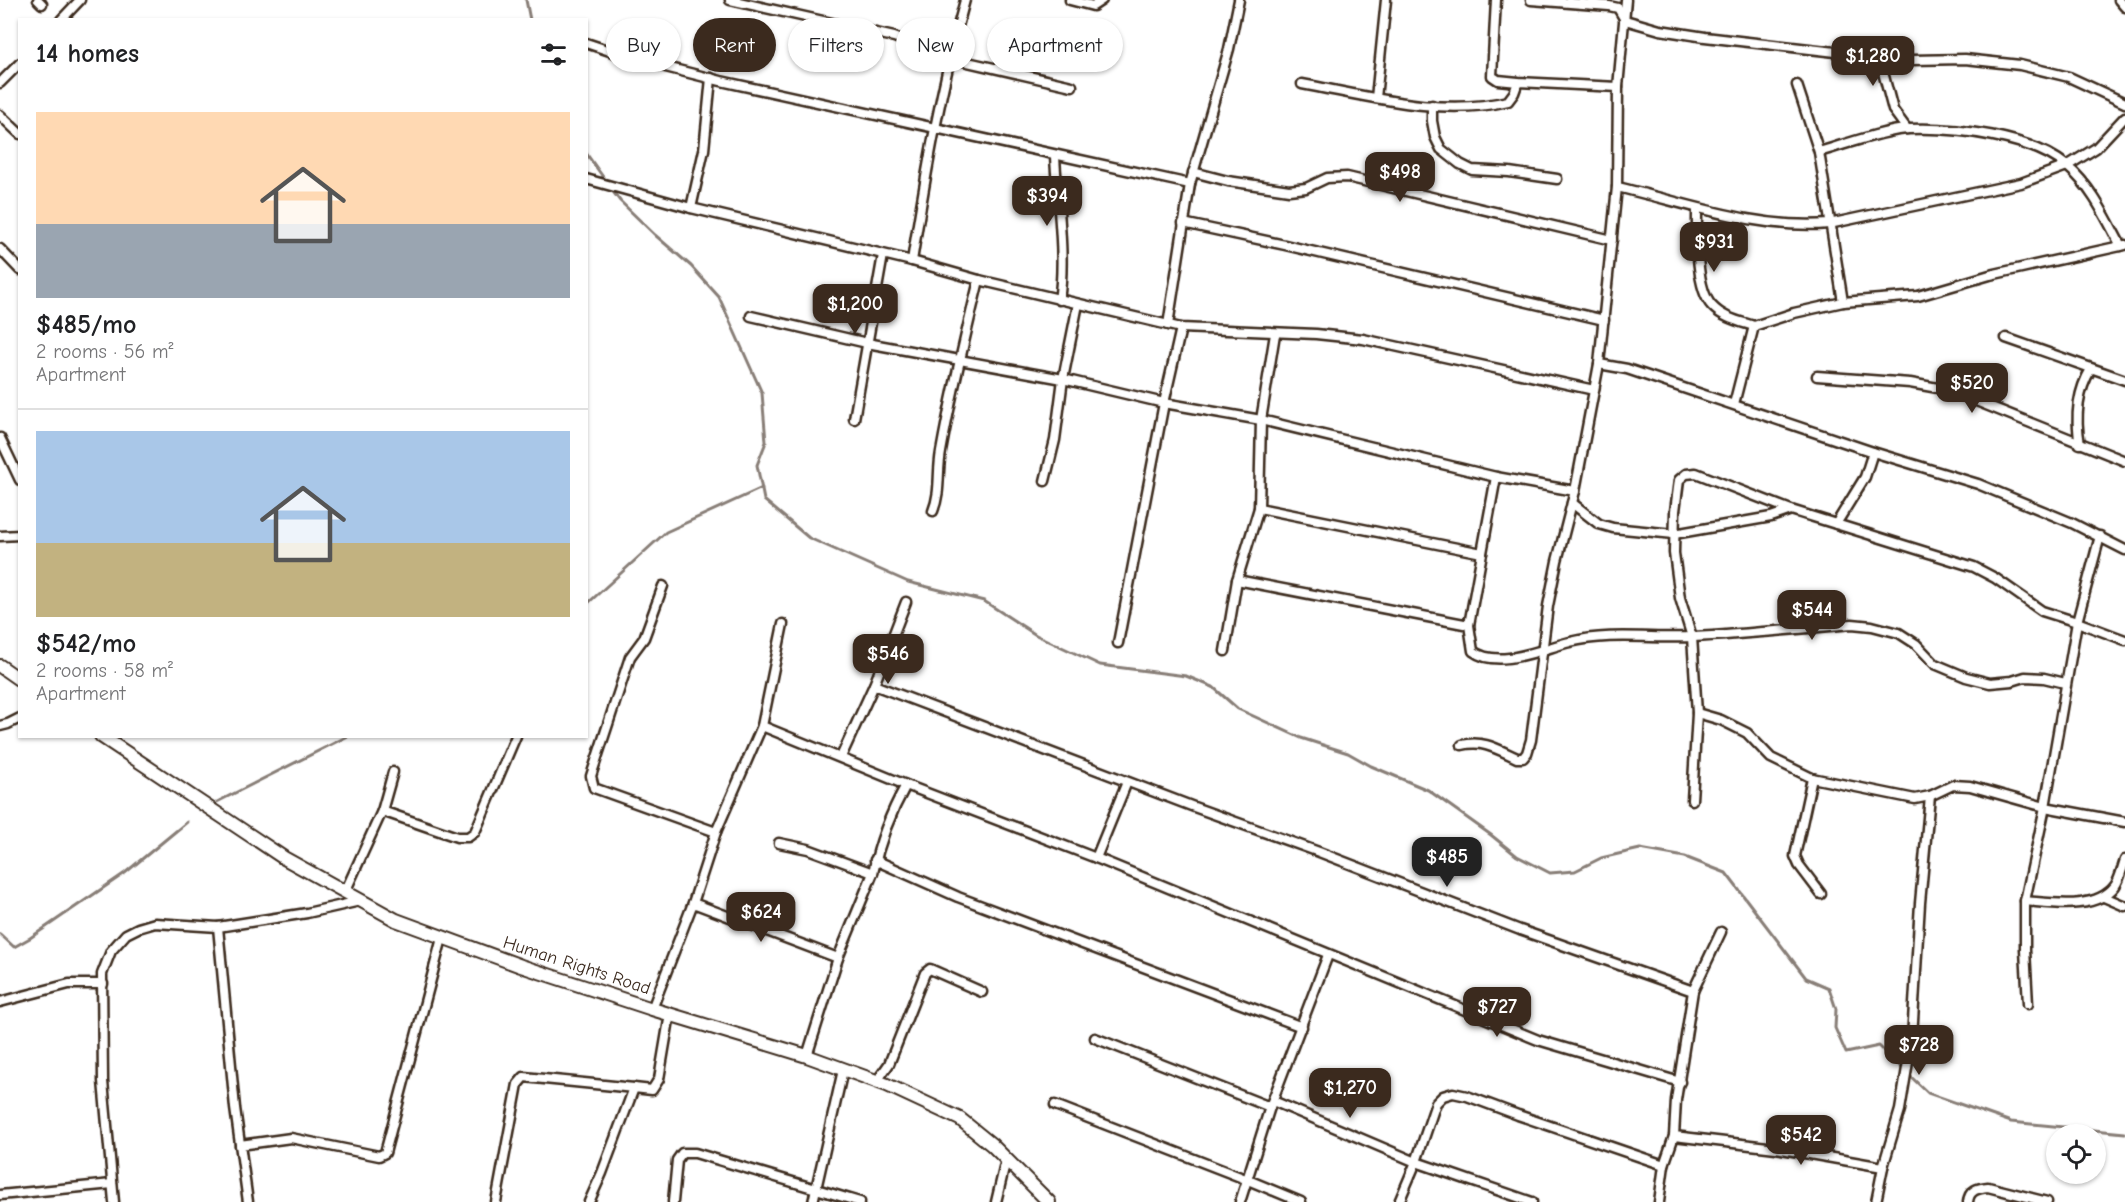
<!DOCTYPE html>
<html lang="en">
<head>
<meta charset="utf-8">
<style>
	:root { --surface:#fff; --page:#f2f2f2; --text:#202124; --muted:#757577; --line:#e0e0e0; --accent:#3b2a1e }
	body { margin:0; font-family:"Comic Neue",sans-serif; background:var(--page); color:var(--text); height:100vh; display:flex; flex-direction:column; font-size:22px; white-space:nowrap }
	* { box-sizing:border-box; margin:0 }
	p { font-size:20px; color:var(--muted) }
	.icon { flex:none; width:33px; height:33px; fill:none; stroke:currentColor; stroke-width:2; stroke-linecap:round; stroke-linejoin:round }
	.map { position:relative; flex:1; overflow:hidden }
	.side { position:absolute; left:18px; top:18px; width:570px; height:720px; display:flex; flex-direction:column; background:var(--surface); border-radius:0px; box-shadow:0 2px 4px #0004 }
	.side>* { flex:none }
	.top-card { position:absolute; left:606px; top:18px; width:570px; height:54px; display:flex; gap:12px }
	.buttons { position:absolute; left:2046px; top:1124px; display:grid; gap:12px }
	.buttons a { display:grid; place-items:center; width:60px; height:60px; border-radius:50%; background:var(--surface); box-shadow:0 2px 4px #0004; font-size:30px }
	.price { position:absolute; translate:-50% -51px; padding:0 14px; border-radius:12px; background:var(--accent); color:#fff; font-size:20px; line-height:39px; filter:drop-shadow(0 2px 3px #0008) }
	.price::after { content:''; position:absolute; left:50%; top:36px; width:18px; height:14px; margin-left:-9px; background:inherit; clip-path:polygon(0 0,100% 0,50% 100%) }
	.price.selected { background:#222; color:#fff }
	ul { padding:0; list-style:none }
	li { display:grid; align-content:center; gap:12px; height:318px; padding:0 18px }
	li+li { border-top:2px solid var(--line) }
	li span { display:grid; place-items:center; height:186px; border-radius:0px; color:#555 }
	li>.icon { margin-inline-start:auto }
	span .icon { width:108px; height:108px; fill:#fffc; stroke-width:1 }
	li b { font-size:26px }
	h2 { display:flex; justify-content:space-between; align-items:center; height:72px; padding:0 18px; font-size:26px }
	.tag { padding:0 21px; border-radius:27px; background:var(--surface); box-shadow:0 2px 4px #0004; font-size:21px; line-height:54px }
	.tag.selected { background:var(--accent); color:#fff }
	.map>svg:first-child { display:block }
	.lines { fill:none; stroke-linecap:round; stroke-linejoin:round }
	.stream { stroke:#887e77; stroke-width:3 }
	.street-casing { stroke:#3b2a1e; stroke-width:13 }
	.secondary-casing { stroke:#3b2a1e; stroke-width:16 }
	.street { stroke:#fff; stroke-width:8 }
	.secondary { stroke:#fff; stroke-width:12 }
	.labels { text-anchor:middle; stroke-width:4.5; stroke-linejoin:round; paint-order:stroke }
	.street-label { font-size:18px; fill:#3b2a1e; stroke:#fff }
</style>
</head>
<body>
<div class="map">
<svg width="2125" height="1202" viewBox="0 0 2125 1202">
	<rect width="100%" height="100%" fill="#fff"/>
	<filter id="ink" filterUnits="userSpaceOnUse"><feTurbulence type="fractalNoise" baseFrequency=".0167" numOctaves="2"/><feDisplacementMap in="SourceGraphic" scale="12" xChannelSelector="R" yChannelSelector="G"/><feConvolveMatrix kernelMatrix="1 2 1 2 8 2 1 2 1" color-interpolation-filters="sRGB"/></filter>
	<g filter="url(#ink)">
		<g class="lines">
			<g class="stream">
				<polyline points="526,0 530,20"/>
				<polyline points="586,153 608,184"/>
				<polyline points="611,189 620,201 655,235 691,266 719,297 762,393 766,442 757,465 764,500 809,538 908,582 984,601 1036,635 1100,665 1186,676 1213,687 1238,709 1301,738 1348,753 1371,766 1428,790 1491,835 1517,856 1550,873 1575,871 1601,858 1640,849 1685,857 1726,873 1806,978 1829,988 1836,1009 1835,1028 1846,1053 1879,1046 1904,1070"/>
				<polyline points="586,605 666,532 762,488"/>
				<polyline points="217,802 348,736"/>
				<polyline points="0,934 14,947 30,938 125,873 187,822"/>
				<polyline points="1909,1075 1928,1093 2011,1122 2125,1133"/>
			</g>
			<defs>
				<g id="street">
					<polyline points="38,0 42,4"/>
					<polyline points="730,0 894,37 950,58 1072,86"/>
					<polyline points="1070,0 1093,6 1102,0"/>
					<polyline points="1496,0 1492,76 1498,80 1518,82 1618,87"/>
					<polyline points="1531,0 1609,6 1618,8 1625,20 1660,30 1705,37 1879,57 1912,60 1965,59 2020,65 2069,77 2125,103"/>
					<polyline points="2119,0 2125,7"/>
					<polyline points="61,20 80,0"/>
					<polyline points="586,43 634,59 721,81 1190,184"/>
					<polyline points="1879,57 1893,110 1907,129"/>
					<polyline points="0,83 20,63"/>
					<path d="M 1302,84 C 1368,96 1441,117 1508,101 L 1514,93 L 1518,82"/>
					<polyline points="1797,85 1819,152 1843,302"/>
					<polyline points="1376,98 1386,0"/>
					<polyline points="1432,105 1432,121 1435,137 1441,149 1460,164 1472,170 1509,172 1557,179"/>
					<polyline points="0,115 20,134"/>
					<path d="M 1819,152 C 1843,145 1885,130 1908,129 C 1955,127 2031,136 2067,166 C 2092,187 2106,218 2121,246"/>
					<path d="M 1055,156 C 1057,201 1066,257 1059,300"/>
					<polyline points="1193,172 1228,181 1289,190 1306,188 1327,178 1347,177 1612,240"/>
					<polyline points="586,179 691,208 912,261 979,280 1181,328 1316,334 1363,339 1594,390"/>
					<path d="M 1617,187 C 1687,203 1757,230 1829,224 L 2021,183 L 2067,166 L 2096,148 L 2125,117"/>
					<polyline points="691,208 704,150 711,78"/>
					<path d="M 1697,209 C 1697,232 1695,288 1712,306 C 1723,318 1738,321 1754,326"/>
					<polyline points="1183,223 1285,245 1604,320"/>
					<polyline points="0,249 20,270"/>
					<path d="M 912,261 C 926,173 941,86 965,0"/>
					<polyline points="751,316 867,343 1063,379 1164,403 1261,420 1496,477 1575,491"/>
					<polyline points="1168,325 1190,184 1229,49 1239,0"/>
					<polyline points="2006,338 2125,380"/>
					<polyline points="1599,364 1627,369 1873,452 1978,484 2072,523 2125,550"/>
					<polyline points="1817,376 1910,383 1949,390 2125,461"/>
					<polyline points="1734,404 1754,326 1794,313 1843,302 1918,296 1990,275 2125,245"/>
					<polyline points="854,419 883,255"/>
					<polyline points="0,438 20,480"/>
					<path d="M 2080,444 C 2075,417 2077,392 2091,369"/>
					<polyline points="1045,481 1055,440 1063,379 1078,304"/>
					<polyline points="1572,503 1599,524 1613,528 1674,534 1771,517 1791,510"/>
					<polyline points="1259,508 1482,553 1496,477"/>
					<path d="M 933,511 C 941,491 937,474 941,452 C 951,395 965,337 979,280"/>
					<polyline points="1836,524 1865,477 1873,452"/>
					<polyline points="0,536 20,535"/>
					<polyline points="1237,580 1469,625 1482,553"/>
					<polyline points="663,586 644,638 630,657 591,776 594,788 716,832"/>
					<path d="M 1469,625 L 1473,651 C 1498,670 1544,648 1570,642 C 1609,632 1653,639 1693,637 C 1746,634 1799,629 1852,624 L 1872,626 L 1899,633 L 1916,644 L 1935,664 L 1966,677 L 1990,683 L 2012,681 L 2025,677 L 2044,678 L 2065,683"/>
					<polyline points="1118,643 1164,403 1181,328"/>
					<polyline points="1225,651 1237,580 1259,508 1261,420 1275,334"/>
					<polyline points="874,685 1194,807 1319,852 1520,930 1693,991"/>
					<polyline points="1697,713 1721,720 1747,733 1771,758 1812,778 1915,799 1930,796 1953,785 1970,786 2045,807 2125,822"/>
					<polyline points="0,726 8,724 20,718"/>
					<polyline points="762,726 906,785 1096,858 1538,1040 1680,1082"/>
					<path d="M 1462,745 C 1484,740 1497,749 1517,758 L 1523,758 L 1527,753 L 1531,740 L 1548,606 L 1557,561 L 1575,491 L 1599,364 L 1617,187 L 1618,87 L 1626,0"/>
					<polyline points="841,757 874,685 906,602"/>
					<polyline points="1812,778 1795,856 1799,865 1821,894"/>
					<polyline points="1692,800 1697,713 1692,637 1680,598 1674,553 1675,511 1679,480 1686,474 1696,473 1791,510 1974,567 1995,578 2042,611 2077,622 2125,640"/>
					<polyline points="382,811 457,837 468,837 475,832 516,736"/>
					<polyline points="779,843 808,849 873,873"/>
					<polyline points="1096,858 1127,782"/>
					<polyline points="875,860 958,897 1302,1027"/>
					<polyline points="345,892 382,811 393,772"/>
					<polyline points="2104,897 2125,906"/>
					<path d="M 2025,901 C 2052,903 2096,911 2115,886 C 2120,879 2122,868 2125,860"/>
					<polyline points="693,903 838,958"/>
					<polyline points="218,927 235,1108 248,1202"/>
					<polyline points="0,1002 69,984 103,984"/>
					<polyline points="2028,1004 2025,950 2025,901 2045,807 2077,622 2100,536"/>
					<polyline points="652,1009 693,903 716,832 762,726 783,624"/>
					<polyline points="1095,1038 1270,1107"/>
					<path d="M 807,1056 L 838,958 L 873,873 C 879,843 891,812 906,785"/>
					<polyline points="877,1081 889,1064 925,973 930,969 982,992"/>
					<polyline points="1273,1101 1416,1162 1532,1202"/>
					<polyline points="1055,1105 1248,1180 1301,1202"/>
					<polyline points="1674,1136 1776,1148 1883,1167"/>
					<polyline points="240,1145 291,1138 379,1156 385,1153 442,938"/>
					<polyline points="0,1195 112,1184"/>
					<polyline points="114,1202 103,1081 102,974 111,951 126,934 138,928 155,923 218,927 307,913 360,901"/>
					<polyline points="496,1202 518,1084 524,1077 634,1088"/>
					<polyline points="589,1202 602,1173 634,1088 652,1090 659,1079 670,1014"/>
					<polyline points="673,1202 677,1160 682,1153 695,1153 860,1202"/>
					<polyline points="813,1202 843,1070"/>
					<polyline points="996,1202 1006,1160"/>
					<polyline points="1240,1202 1270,1107 1328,955"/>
					<polyline points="1399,1202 1416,1162 1436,1103 1443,1096 1453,1093 1467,1096 1518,1115 1664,1165"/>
					<polyline points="1659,1202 1664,1165 1674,1136 1676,1100 1693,991 1721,932"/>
					<polyline points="1876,1202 1883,1167 1900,1110 1912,1038 1920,903 1930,796"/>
					<path d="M 1968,1202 C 1969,1190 1978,1188 1988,1187 L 2047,1202"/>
				</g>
				<g id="secondary">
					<polyline points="0,666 20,680"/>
					<polyline points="101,736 284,858 396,920 521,966 652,1009 807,1056 887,1085 960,1119 992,1145 1049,1202"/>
				</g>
			</defs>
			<use href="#street" class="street-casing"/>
			<use href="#secondary" class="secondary-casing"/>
			<use href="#street" class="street"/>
			<use href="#secondary" class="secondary"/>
		</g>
	</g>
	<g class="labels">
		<g class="street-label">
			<text transform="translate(577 965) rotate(18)" y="6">Human Rights Road</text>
		</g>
	</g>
</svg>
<div class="buttons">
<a><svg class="icon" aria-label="locate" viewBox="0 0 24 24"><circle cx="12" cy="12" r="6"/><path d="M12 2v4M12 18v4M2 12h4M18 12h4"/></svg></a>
</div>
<b class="price" style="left:1873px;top:87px">$1,280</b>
<b class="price" style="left:1400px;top:203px">$498</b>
<b class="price" style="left:1047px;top:227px">$394</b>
<b class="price" style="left:1714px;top:273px">$931</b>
<b class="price" style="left:855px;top:335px">$1,200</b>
<b class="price" style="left:1972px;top:414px">$520</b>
<b class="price" style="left:1812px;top:641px">$544</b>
<b class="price" style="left:888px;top:685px">$546</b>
<b class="price selected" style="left:1447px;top:888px">$485</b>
<b class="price" style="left:761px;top:943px">$624</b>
<b class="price" style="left:1497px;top:1038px">$727</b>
<b class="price" style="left:1919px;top:1076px">$728</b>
<b class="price" style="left:1350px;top:1119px">$1,270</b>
<b class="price" style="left:1801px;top:1166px">$542</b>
<div class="top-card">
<a class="tag">Buy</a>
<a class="tag selected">Rent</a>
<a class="tag">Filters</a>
<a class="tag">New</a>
<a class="tag">Apartment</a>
</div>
<section class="side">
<h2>14 homes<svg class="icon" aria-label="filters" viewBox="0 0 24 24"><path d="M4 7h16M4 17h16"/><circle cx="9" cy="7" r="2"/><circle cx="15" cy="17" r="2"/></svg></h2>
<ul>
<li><span style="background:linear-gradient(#ffd9b3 60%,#9aa5b1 0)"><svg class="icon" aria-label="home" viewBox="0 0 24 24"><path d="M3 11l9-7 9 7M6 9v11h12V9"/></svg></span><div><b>$485/mo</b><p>2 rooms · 56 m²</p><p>Apartment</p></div></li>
<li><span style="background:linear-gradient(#a9c7e8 60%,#c2b280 0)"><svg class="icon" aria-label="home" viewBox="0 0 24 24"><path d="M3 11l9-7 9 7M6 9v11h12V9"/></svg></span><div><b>$542/mo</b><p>2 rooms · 58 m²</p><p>Apartment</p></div></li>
</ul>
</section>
</div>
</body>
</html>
